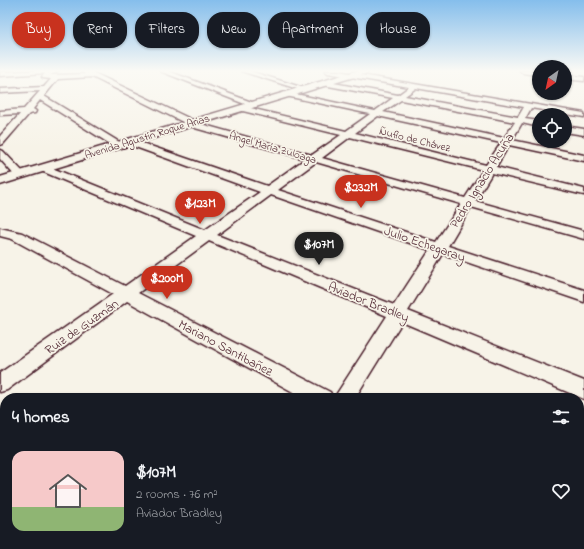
<!DOCTYPE html>
<html lang="en">
<head>
<meta charset="utf-8">
<style>
	:root { --surface:#171b24; --page:#242831; --text:#f1f3f6; --muted:#9ea1a6; --line:#363941; --accent:#c8321e }
	body { margin:0; font-family:"Indie Flower",sans-serif; background:var(--page); color:var(--text); height:100vh; display:flex; flex-direction:column; font-size:15px; white-space:nowrap }
	* { box-sizing:border-box; margin:0 }
	p { font-size:13px; color:var(--muted) }
	.icon { flex:none; width:22px; height:22px; fill:none; stroke:currentColor; stroke-width:2; stroke-linecap:round; stroke-linejoin:round }
	.map { position:relative; flex:1; overflow:hidden }
	.drawer { position:absolute; left:0px; top:393px; width:584px; height:156px; display:flex; flex-direction:column; background:var(--surface); border-radius:16px 16px 0 0; box-shadow:0 1px 3px #0004 }
	.drawer>* { flex:none }
	.banner { position:absolute; left:12px; top:12px; width:560px; height:36px; display:flex; gap:8px }
	.needle { width:26px; rotate:213deg }
	.fabs { position:absolute; left:532px; top:60px; display:grid; gap:8px }
	.fabs a { display:grid; place-items:center; width:40px; height:40px; border-radius:50%; background:var(--surface); box-shadow:0 1px 3px #0004; font-size:20px }
	.price { position:absolute; translate:-50% -34px; padding:0 9px; border-radius:14px; background:var(--accent); color:#fff; font-size:13px; line-height:26px; filter:drop-shadow(0 1px 2px #0008) }
	.price::after { content:''; position:absolute; left:50%; top:24px; width:12px; height:9px; margin-left:-6px; background:inherit; clip-path:polygon(0 0,100% 0,50% 100%) }
	.price.on { background:#222; color:#fff }
	ul { padding:0; list-style:none }
	li { display:flex; align-items:center; gap:12px; height:100px; padding:0 12px }
	li+li { border-top:1px solid var(--line) }
	li span { display:grid; place-items:center; flex:none; width:112px; height:80px; border-radius:12px; color:#555 }
	li>.icon { margin-inline-start:auto }
	span .icon { width:48px; height:48px; fill:#fffc; stroke-width:1 }
	li b { font-size:17px }
	h2 { display:flex; justify-content:space-between; align-items:center; height:48px; padding:0 12px; font-size:17px }
	.tag { padding:0 14px; border-radius:16px; background:var(--surface); box-shadow:0 1px 3px #0004; font-size:14px; line-height:36px }
	.tag.on { background:var(--accent); color:#fff }
	.map>svg:first-child { display:block }
	.built { fill:#e7e9ed }
	.green { fill:#aada9b; stroke:#7a7c63 }
	.lines { fill:none; stroke-linecap:round; stroke-linejoin:round }
	.minor-casing { stroke:#4a1f2b; stroke-width:3 }
	.major-casing { stroke:#4a1f2b; stroke-width:3 }
	.minor { fill:#f7f3e8; fill-rule:evenodd }
	.major { fill:#f7f3e8; fill-rule:evenodd }
	.labels { text-anchor:middle; stroke-width:3.5; stroke-linejoin:round; paint-order:stroke }
	.far-street-label { font-size:11px; fill:#4a1f2b; stroke:#f7f3e8 }
	.street-label { font-size:13px; fill:#4a1f2b; stroke:#f7f3e8 }
</style>
</head>
<body>
<div class="map">
<svg width="584" height="549" viewBox="0 0 584 549">
	<rect width="100%" height="100%" fill="#f7f3e8"/>
	<filter id="ink" filterUnits="userSpaceOnUse"><feTurbulence type="fractalNoise" baseFrequency=".025" numOctaves="2"/><feDisplacementMap in="SourceGraphic" scale="8" xChannelSelector="R" yChannelSelector="G"/><feConvolveMatrix kernelMatrix="1 2 1 2 8 2 1 2 1" color-interpolation-filters="sRGB"/></filter>
	<g filter="url(#ink)">
		<polygon class="built" points="283,544 550,544 558,549 281,549"/>
		<polygon class="green" points="19,544 192,544 197,549 14,549"/>
		<g class="lines">
			<defs>
				<g id="minor">
					<path d="M 23,71 L 58,71 L 50,75 L 85,74 L 82,71 L 90,71 L 201,124 L 312,155 L 341,135 L 239,110 L 238,108 L 242,106 L 346,131 L 370,114 L 286,96 L 282,94 L 286,92 L 375,111 L 393,98 L 323,85 L 320,83 L 323,81 L 398,95 L 409,87 L 328,73 L 325,71 L 338,71 L 584,113 L 584,117 L 531,108 L 525,119 L 539,121 L 539,127 L 522,123 L 512,140 L 584,155 L 584,161 L 509,145 L 496,167 L 584,189 L 584,195 L 492,173 L 475,201 L 584,231 L 584,239 L 471,207 L 448,246 L 584,290 L 584,302 L 443,254 L 408,311 L 584,381 L 584,399 L 402,322 L 355,398 L 334,398 L 387,316 L 209,241 L 138,293 L 330,392 L 333,398 L 304,398 L 127,301 L 7,390 L 0,392 L 0,373 L 113,294 L 12,239 L 0,236 L 0,228 L 22,233 L 125,286 L 196,236 L 39,170 L 38,168 L 39,166 L 47,166 L 205,230 L 260,192 L 127,144 L 125,142 L 127,140 L 133,140 L 267,186 L 305,159 L 195,128 L 92,77 L 58,79 L 44,96 L 121,143 L 123,145 L 121,147 L 115,147 L 40,100 L 33,109 L 36,111 L 35,113 L 29,114 L 3,144 L 0,145 L 0,136 L 20,114 L 0,115 L 0,111 L 24,109 L 40,91 L 0,93 L 0,89 L 44,87 L 51,79 L 43,78 L 42,77 L 45,73 L 0,76 L 0,72 ZM 416,88 L 524,107 L 518,117 L 405,96 ZM 401,100 L 515,122 L 504,138 L 383,112 ZM 378,116 L 501,143 L 486,165 L 355,133 ZM 350,137 L 483,170 L 465,198 L 322,158 ZM 316,162 L 461,204 L 436,242 L 278,190 ZM 271,195 L 430,250 L 394,305 L 217,235 Z"/>
					<polygon points="160,71 168,71 257,104 256,106 250,106"/>
					<polygon points="241,71 250,71 307,89 301,90"/>
					<polygon points="520,71 539,71 539,75 523,73"/>
					<polygon points="565,75 584,77 584,81 565,79"/>
					<polygon points="565,126 584,129 584,135 565,132"/>
					<polygon points="0,150 3,151 24,173 25,175 24,177 16,177 0,159"/>
					<polygon points="579,525 584,527 584,549 572,549 568,544 579,544"/>
					<polygon points="239,544 266,544 264,549 237,549"/>
				</g>
				<polygon id="major" points="356,71 368,71 367,73 0,185 0,177"/>
			</defs>
			<use href="#minor" class="minor-casing"/>
			<use href="#major" class="major-casing"/>
			<use href="#minor" class="minor"/>
			<use href="#major" class="major"/>
		</g>
	</g>
	<linearGradient id="sky" x2="0" y2="1"><stop stop-color="#85beec"/><stop offset="0.48" stop-color="#fbfaf5"/><stop offset="1" stop-color="#fbfaf5" stop-opacity="0"/></linearGradient>
	<rect width="584" height="148" fill="url(#sky)"/>
	<g class="labels">
		<g class="far-street-label">
			<text transform="translate(147 136) rotate(-17)" y="4">Avenida Agustín Roque Arias</text>
			<text transform="translate(415 139) rotate(14)" y="4">Ñuflo de Chávez</text>
			<text transform="translate(273 147) rotate(16)" y="4">Ángel María Zuloaga</text>
		</g>
		<g class="street-label">
			<text transform="translate(481 180) rotate(-58)" y="5">Pedro Ignacio Acuña</text>
			<text transform="translate(425 243) rotate(19)" y="5">Julio Echegaray</text>
			<text transform="translate(369 301) rotate(22)" y="5">Aviador Bradley</text>
			<text transform="translate(81 326) rotate(-35)" y="5">Ruiz de Guzmán</text>
			<text transform="translate(226 347) rotate(28)" y="5">Mariano Santibañez</text>
		</g>
	</g>
</svg>
<div class="fabs">
<a><svg class="needle" viewBox="-14 -14 28 28"><path d="M0-13l5 13h-10z" fill="#e53935"/><path d="M0 13l5-13h-10z" fill="#9ea1a6"/></svg></a>
<a><svg class="icon" aria-label="locate" viewBox="0 0 24 24"><circle cx="12" cy="12" r="6"/><path d="M12 2v4M12 18v4M2 12h4M18 12h4"/></svg></a>
</div>
<b class="price" style="left:361px;top:209px">$232M</b>
<b class="price" style="left:200px;top:225px">$123M</b>
<b class="price on" style="left:319px;top:266px">$107M</b>
<b class="price" style="left:167px;top:300px">$200M</b>
<div class="banner">
<a class="tag on">Buy</a>
<a class="tag">Rent</a>
<a class="tag">Filters</a>
<a class="tag">New</a>
<a class="tag">Apartment</a>
<a class="tag">House</a>
</div>
<section class="drawer">
<h2>4 homes<svg class="icon" aria-label="filters" viewBox="0 0 24 24"><path d="M4 7h16M4 17h16"/><circle cx="9" cy="7" r="2"/><circle cx="15" cy="17" r="2"/></svg></h2>
<ul>
<li><span style="background:linear-gradient(#f6c9c9 70%,#8fb573 0)"><svg class="icon" aria-label="home" viewBox="0 0 24 24"><path d="M3 11l9-7 9 7M6 9v11h12V9"/></svg></span><div><b>$107M</b><p>2 rooms · 76 m²</p><p>Aviador Bradley</p></div><svg class="icon" aria-label="heart" viewBox="0 0 24 24"><path d="M12 20l-8-8c-3-5 5-10 8-4 3-6 11-1 8 4z"/></svg></li>
</ul>
</section>
</div>
</body>
</html>
